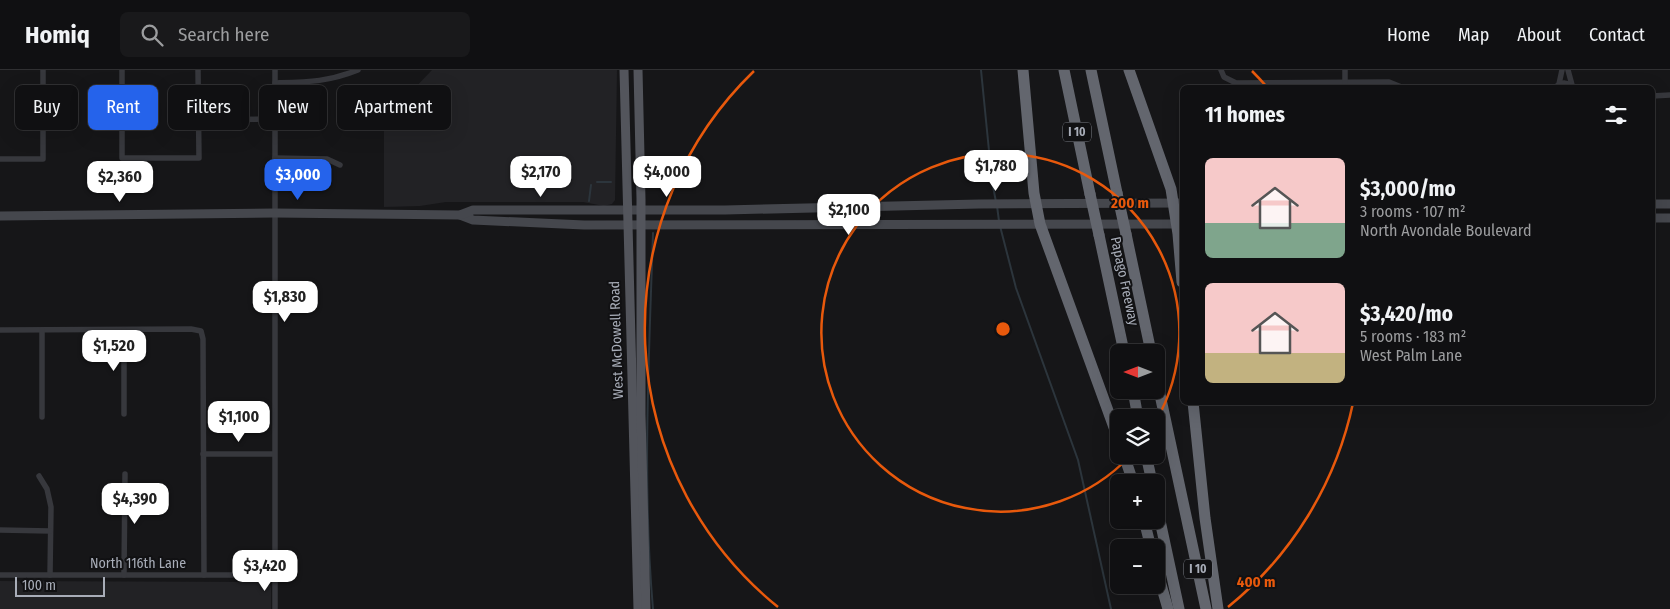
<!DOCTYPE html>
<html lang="en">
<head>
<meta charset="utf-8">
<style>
	:root { --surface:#101012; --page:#19191b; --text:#f1f3f6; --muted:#9c9d9f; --line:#303032; --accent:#2563eb }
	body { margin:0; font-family:"Fira Sans Condensed",sans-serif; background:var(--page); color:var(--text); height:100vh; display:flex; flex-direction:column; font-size:19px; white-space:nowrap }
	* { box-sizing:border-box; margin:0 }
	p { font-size:16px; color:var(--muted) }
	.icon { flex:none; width:28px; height:28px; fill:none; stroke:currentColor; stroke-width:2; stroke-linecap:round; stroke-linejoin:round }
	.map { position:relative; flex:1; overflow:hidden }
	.drawer { position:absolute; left:1180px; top:15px; width:475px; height:320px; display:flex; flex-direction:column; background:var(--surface); border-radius:8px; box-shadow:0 5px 20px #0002,0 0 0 1px var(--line) }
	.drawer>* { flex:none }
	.hud { position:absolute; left:15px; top:15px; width:475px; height:45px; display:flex; gap:10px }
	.needle { width:32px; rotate:270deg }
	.buttons { position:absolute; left:1110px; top:274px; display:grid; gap:10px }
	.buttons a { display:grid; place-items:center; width:55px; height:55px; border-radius:8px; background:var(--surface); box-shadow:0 5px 20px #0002,0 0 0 1px var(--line); font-size:25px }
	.scale { position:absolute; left:15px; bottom:12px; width:90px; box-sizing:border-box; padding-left:5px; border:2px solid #a8adb8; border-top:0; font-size:14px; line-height:18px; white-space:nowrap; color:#a8adb8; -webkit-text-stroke:4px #111113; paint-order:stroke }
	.price { position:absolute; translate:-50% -42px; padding:0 11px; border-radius:10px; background:#fff; color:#222; font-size:16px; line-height:32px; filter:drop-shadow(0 1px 2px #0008) }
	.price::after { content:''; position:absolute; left:50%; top:30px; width:15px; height:11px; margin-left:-8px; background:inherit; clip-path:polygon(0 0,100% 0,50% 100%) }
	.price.current { background:var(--accent); color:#fff }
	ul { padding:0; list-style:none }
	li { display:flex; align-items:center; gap:15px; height:125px; padding:0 25px }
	li span { display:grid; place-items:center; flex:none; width:140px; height:100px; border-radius:8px; color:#555 }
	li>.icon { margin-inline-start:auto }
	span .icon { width:60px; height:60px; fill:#fffc; stroke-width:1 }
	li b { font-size:21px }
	h2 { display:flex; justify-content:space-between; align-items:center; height:60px; padding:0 25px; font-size:21px }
	.chip { padding:0 18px; border-radius:8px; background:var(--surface); box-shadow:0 5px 20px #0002,0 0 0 1px var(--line); font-size:18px; line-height:45px }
	.chip.current { background:var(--accent); color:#fff }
	header { display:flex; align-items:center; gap:30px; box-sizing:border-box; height:70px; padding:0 25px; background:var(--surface); border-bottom:1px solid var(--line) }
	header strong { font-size:24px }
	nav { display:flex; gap:28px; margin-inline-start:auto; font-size:18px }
	.search { width:350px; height:45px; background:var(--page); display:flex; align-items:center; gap:12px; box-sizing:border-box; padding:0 18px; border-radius:8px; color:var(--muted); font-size:19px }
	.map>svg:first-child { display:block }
	.built { fill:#222225 }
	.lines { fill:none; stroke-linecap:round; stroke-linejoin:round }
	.stream { stroke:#2c353c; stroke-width:2 }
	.minor { stroke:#37383d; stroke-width:5.5 }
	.secondary { stroke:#45474d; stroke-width:9 }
	.primary { stroke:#53555c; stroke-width:9 }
	.motorway { stroke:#63666e; stroke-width:11 }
	.motorway-bridge { stroke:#63666e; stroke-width:11 }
	.ring { fill:none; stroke:#e8590c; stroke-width:2.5 }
	.labels { text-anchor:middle; stroke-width:4; stroke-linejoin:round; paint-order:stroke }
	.shield { fill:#111113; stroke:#7b7e86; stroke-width:1 }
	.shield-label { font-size:12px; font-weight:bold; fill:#a8adb8 }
	.street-label { font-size:14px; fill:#a8adb8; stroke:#111113 }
	.centre { fill:#e8590c; stroke:#111113; stroke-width:2.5 }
	.ring-label { font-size:15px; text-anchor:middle; font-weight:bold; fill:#e8590c; stroke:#111113; stroke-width:4; stroke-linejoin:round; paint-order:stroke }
</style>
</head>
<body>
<header>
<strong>Homiq</strong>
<div class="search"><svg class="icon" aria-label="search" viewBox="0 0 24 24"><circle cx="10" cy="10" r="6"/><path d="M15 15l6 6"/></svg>Search here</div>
<nav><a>Home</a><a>Map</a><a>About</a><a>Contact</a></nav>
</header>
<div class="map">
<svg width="1670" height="539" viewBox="0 0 1670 539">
	<rect width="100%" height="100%" fill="#161618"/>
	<g class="built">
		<polygon points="432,0 617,0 615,130 612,134 604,136 583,132 446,132 420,136 384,137 384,50"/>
		<polygon points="0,511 264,512 270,515 271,518 271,539 0,539"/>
	</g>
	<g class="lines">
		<g class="stream">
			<polyline points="981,0 992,111 996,132"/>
			<polyline points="597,112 611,112"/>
			<polyline points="589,131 591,115"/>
			<polyline points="997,136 999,151"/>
			<polyline points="1000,156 1016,218 1078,390 1111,539"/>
			<path d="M 653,539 C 642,414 649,288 653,163"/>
		</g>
		<g class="minor">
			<polyline points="122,0 122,88 199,88 198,0"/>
			<polyline points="1221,0 1224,7 1236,13 1389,12 1404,18"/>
			<polyline points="1345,0 1345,18"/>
			<polyline points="1568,0 1572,15"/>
			<path d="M 275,13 C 307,12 328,12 358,0"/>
			<polyline points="1559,14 1562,0"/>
			<path d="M 1555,18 C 1561,11 1569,12 1575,18"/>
			<polyline points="1652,26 1670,25"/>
			<polyline points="198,50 275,49"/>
			<polyline points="275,88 327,89 340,95"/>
			<polyline points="0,89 43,89 43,0"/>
			<polyline points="0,260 191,259 201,261 203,269 204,505"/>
			<polyline points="42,260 42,347"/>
			<polyline points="124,260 124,344"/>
			<polyline points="203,384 274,384"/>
			<polyline points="39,406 47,419 51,437 50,505"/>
			<polyline points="0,460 50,461"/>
			<polyline points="0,505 275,505"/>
			<polyline points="124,505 125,404"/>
			<polyline points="275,539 275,0"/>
		</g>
		<g class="secondary">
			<polyline points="1652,134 1670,134"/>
			<polyline points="460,145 473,150 584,155 1182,154"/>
			<polyline points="0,146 275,143 460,145 473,140 725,140 979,134 1182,133"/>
			<polyline points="1652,148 1670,148"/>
		</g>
		<g class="primary">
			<polyline points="624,0 638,539"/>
			<polyline points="638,0 641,129 641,344 646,539"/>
		</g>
		<g class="motorway">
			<polyline points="1023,0 1034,123 1040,154 1119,371"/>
			<polyline points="1064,0 1090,124"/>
			<polyline points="1091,0 1117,123"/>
			<polyline points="1129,0 1171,119 1178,164 1182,212"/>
			<polyline points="1126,164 1151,282"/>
			<polyline points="1099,165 1124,282"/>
			<polyline points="1156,306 1206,539"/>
			<polyline points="1133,320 1138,348"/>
			<polyline points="1193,332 1205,448 1218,539"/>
			<polyline points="1124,385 1133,412"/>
			<polyline points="1146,385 1152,412"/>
			<polyline points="1156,432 1179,539"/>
			<polyline points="1144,450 1151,478"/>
			<polyline points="1156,497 1168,539"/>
		</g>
		<g class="motorway-bridge">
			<polyline points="1117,123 1126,164"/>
			<polyline points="1090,124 1099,165"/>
		</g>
	</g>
	<g class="ring">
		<path d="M1130 386A179 179 0 1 1 1156 351"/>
		<path d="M1353 333A358 358 0 0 1 1228 537M778 537A358 358 0 0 1 754 1M1252 1A358 358 0 0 1 1267 17"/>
	</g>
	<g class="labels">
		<g class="shield">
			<rect x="1063" y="52.5" width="28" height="19" rx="4"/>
			<rect x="1184" y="489.5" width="28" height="19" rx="4"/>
		</g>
		<g class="shield-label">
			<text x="1077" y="66">I 10</text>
			<text x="1198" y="503">I 10</text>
		</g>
		<g class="street-label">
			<text transform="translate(1125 211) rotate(78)" y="5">Papago Freeway</text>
			<text transform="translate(616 270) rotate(-92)" y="5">West McDowell Road</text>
			<text x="138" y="498">North 116th Lane</text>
		</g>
	</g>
	<circle cx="1003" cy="259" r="8" class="centre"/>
	<g class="ring-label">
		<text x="1130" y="138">200 m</text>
		<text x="1256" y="517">400 m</text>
	</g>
</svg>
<div class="buttons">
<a><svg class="needle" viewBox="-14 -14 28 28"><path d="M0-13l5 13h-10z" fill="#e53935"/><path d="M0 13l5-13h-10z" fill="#9c9d9f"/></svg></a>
<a><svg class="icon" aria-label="layers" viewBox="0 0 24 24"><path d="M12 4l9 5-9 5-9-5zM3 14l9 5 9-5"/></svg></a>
<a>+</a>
<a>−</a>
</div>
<div class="scale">100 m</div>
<b class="price" style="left:996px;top:122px">$1,780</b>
<b class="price" style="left:541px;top:128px">$2,170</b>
<b class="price" style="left:667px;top:128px">$4,000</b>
<b class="price current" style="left:298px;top:131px">$3,000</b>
<b class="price" style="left:120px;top:133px">$2,360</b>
<b class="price" style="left:849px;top:166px">$2,100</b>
<b class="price" style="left:285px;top:253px">$1,830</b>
<b class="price" style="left:114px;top:302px">$1,520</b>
<b class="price" style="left:239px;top:373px">$1,100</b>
<b class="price" style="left:135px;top:455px">$4,390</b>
<b class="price" style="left:265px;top:522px">$3,420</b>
<div class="hud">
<a class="chip">Buy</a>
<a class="chip current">Rent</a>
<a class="chip">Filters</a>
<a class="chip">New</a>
<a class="chip">Apartment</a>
</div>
<section class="drawer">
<h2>11 homes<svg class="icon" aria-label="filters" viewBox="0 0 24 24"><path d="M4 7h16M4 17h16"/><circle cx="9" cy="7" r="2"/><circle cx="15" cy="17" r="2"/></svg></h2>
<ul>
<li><span style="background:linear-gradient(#f6c9c9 65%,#7fa58c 0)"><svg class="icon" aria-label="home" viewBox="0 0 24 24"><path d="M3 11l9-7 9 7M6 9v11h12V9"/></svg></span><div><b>$3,000/mo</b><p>3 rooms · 107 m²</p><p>North Avondale Boulevard</p></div></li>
<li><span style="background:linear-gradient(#f6c9c9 70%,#c2b280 0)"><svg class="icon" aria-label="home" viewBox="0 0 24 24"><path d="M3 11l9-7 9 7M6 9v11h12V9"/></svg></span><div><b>$3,420/mo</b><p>5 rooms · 183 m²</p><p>West Palm Lane</p></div></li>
</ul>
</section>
</div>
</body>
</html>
